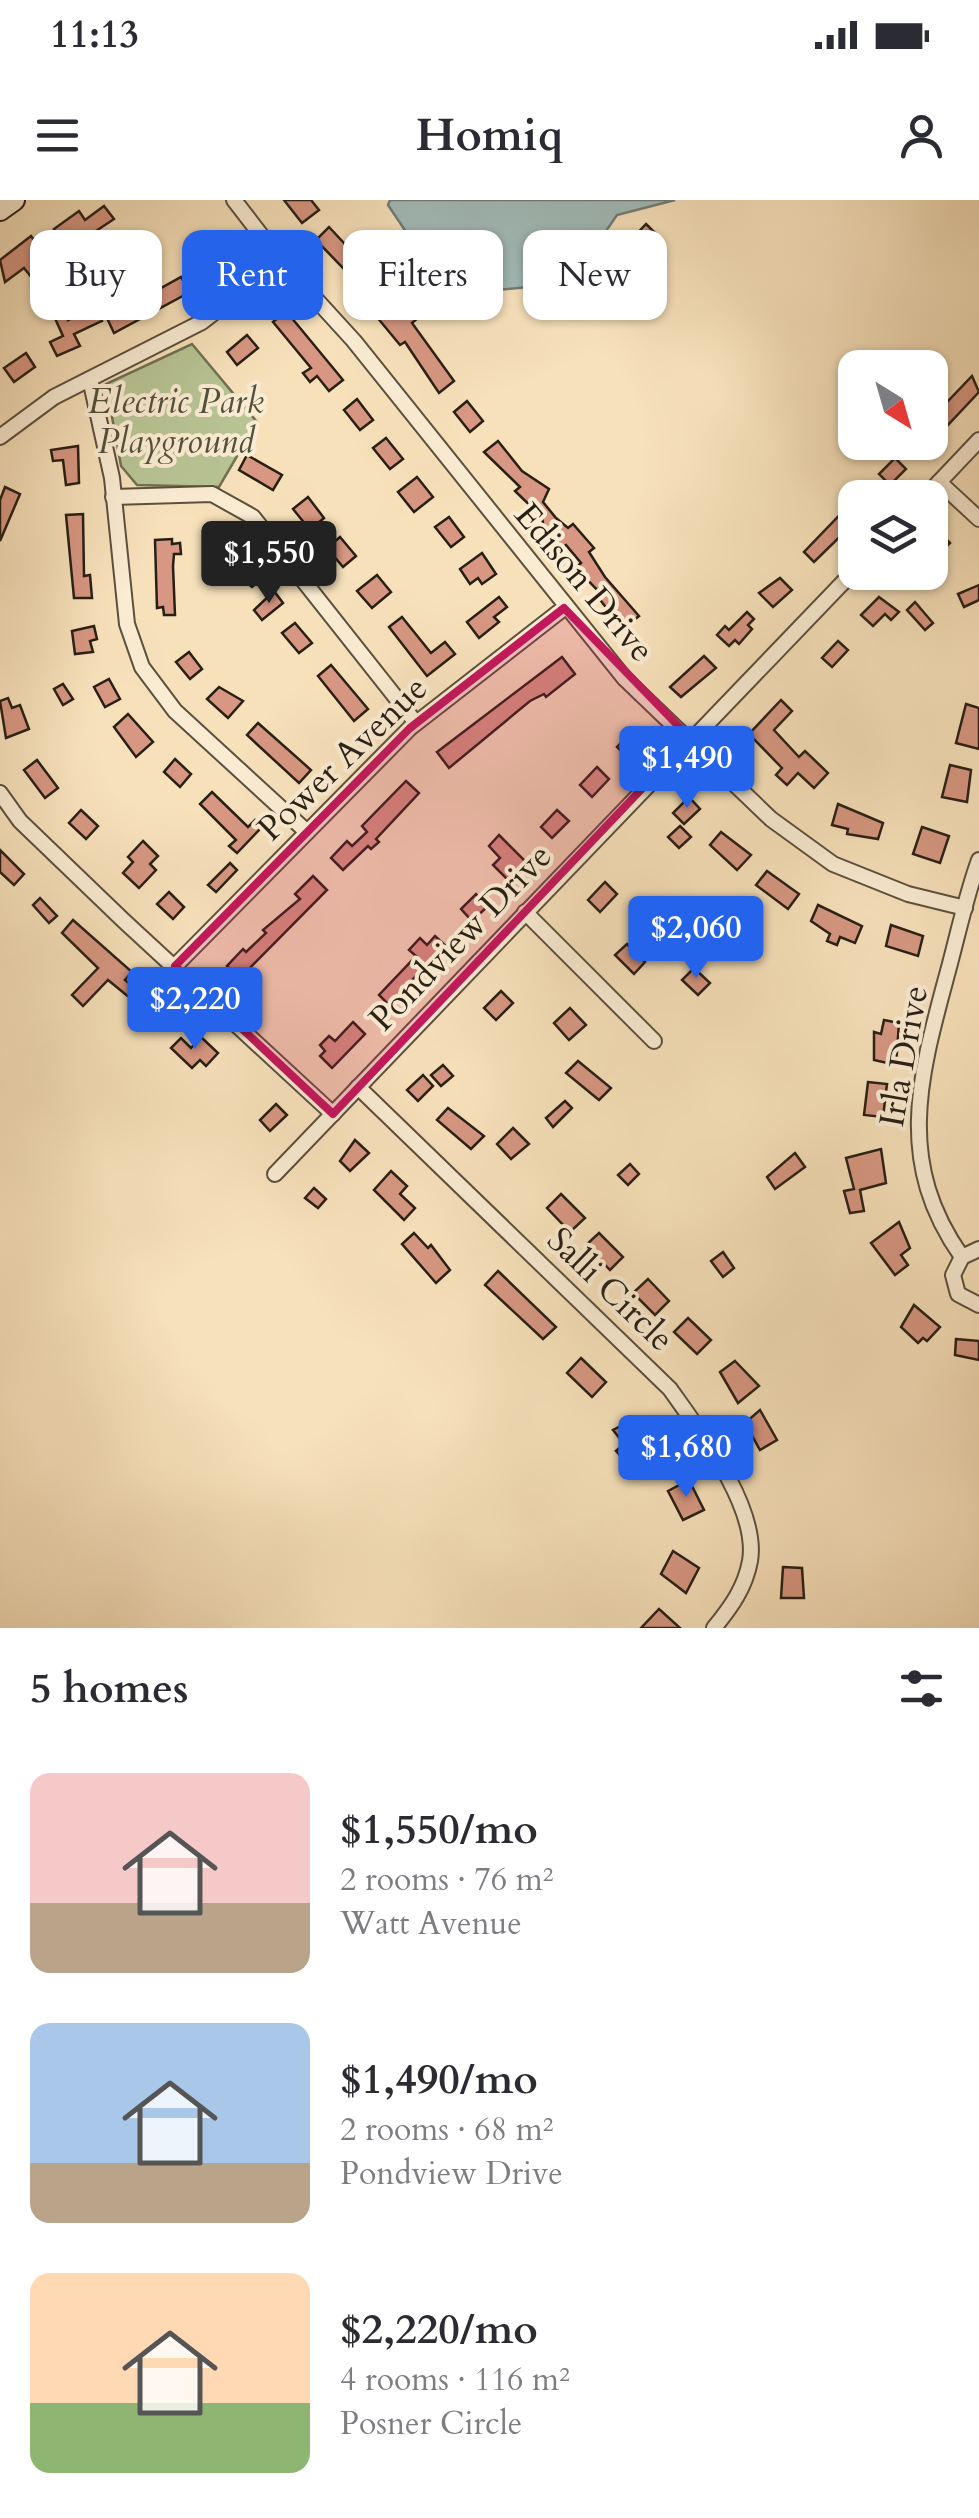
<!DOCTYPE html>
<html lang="en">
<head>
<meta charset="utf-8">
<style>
	:root { --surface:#fff; --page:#f2f2f3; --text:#2b2b33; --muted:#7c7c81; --accent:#2563eb }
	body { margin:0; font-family:Cardo,serif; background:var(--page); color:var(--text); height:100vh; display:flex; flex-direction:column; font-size:38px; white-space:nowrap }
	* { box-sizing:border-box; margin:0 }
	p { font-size:32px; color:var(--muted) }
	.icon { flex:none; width:55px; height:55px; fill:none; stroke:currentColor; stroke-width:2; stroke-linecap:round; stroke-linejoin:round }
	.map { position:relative; height:1428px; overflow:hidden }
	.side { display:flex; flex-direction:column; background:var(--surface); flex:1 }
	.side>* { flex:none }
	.guide { position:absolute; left:30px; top:30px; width:920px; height:90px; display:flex; gap:20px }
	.needle { width:65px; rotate:143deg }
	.fabs { position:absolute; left:838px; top:150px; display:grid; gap:20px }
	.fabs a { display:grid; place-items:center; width:110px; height:110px; border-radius:20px; background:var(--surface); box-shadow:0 2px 8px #0004; font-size:50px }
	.price { position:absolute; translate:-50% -85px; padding:0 22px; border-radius:10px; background:var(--accent); color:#fff; font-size:32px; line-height:65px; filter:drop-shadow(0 2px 5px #0008) }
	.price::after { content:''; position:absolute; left:50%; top:60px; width:30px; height:22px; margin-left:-15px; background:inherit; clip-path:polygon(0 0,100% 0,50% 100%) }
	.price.active { background:#222; color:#fff }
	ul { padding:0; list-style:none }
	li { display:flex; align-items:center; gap:30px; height:250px; padding:0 30px }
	li span { display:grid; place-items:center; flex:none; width:280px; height:200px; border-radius:20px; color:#555 }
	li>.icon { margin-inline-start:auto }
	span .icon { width:120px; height:120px; fill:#fffc; stroke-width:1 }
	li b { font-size:42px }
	h2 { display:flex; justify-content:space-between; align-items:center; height:120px; padding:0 30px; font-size:42px }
	.chip { padding:0 35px; border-radius:20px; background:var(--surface); box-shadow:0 2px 8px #0004; font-size:35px; line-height:90px }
	.chip.active { background:var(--accent); color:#fff }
	.status { display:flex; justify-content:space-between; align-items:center; height:70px; padding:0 50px; background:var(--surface); direction:ltr }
	.status svg { height:28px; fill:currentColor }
	header { display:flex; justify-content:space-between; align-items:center; height:130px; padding:0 30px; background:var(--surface); font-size:45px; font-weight:600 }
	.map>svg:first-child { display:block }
	.green { fill:#b8c494; stroke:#707254; stroke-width:2.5 }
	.water { fill:#a1bbb9; stroke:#717d77; stroke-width:2.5 }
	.building { fill:#d79782; stroke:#281f15; stroke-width:2.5 }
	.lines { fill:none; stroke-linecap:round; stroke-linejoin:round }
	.minor-casing { stroke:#5c503e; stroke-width:18 }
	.secondary-casing { stroke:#281f15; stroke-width:24 }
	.minor { stroke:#faecd3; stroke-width:14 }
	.secondary { stroke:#faecd3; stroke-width:20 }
	.marked { fill:#c2185b; fill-opacity:0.2; stroke:#c2185b; stroke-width:8; stroke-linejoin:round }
	.labels { text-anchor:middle; stroke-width:8; stroke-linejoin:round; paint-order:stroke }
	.park-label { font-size:35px; font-style:italic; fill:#53513b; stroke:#faecd3 }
	.street-label { font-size:35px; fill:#281f15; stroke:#faecd3 }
</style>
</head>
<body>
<div class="status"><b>11:13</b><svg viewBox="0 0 49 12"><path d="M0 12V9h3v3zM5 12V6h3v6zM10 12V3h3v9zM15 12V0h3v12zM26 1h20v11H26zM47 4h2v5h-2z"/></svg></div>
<header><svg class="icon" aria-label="menu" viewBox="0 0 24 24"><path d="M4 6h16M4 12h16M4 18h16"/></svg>Homiq<svg class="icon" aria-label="person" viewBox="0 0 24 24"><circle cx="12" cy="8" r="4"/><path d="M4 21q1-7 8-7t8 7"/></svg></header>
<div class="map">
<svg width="979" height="1428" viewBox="0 0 979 1428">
	<rect width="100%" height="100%" fill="#f7e1bb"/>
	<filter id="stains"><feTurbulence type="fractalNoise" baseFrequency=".002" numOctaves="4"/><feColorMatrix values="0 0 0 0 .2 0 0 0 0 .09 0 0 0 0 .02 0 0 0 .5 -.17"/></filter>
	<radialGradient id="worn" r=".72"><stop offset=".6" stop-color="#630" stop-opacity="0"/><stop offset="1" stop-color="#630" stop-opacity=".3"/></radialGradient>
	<polygon class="green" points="192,144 257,222 219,287 137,285 121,266 106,184"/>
	<polygon class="water" points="390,0 675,0 617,15 570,83 477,92 427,63 388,5"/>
	<g class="building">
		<polygon points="284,0 311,0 319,10 302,23"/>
		<polygon points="104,6 114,19 81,41 79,38 67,47 54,29 79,11 85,20"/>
		<polygon points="646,24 656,34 639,60 629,52 635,46 630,41"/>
		<polygon points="329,27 356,56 343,68 316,40"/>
		<polygon points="142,34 152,48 143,54 133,40"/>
		<polygon points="31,36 43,52 32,61 48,81 40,88 24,68 5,82 0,60"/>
		<polygon points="217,37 234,55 220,68 203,50"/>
		<polygon points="181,77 190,92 114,133 107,118 151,95 147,88 157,82 161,88"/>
		<polygon points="371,81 403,118 422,102 428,109 412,123 454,181 439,193 405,142 400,145 357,93"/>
		<polygon points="96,107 102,121 74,134 80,146 57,156 50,142 63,136 53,114 63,109 68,120"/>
		<polygon points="286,111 343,180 329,191 317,176 310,182 303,173 311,168 273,122"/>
		<polygon points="247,135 258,148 237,165 227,152"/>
		<polygon points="26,153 35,167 14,182 4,168"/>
		<polygon points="972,176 979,192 930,244 930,220"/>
		<polygon points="357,199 373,220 360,230 344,210"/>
		<polygon points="467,201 483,221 470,232 454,212"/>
		<polygon points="386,238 403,259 390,269 373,248"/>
		<polygon points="498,241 522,271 549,289 543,302 556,318 568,328 573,324 594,348 589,352 605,377 639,416 628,425 619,414 614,418 598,397 602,395 576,368 581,363 566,345 561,349 544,329 542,317 515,291 520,287 484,252"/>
		<polygon points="78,246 79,283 66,285 63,260 53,261 51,250"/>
		<polygon points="247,255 282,275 273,290 239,270"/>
		<polygon points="895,258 906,269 890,285 879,274"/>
		<polygon points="417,277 433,297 414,312 398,292"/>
		<polygon points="5,287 20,294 0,341 0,300"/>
		<polygon points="308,297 324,318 310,330 293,309"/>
		<polygon points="855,299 855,322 814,362 804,352"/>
		<polygon points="83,314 84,376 90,375 92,398 74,398 66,315"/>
		<polygon points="449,317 464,337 451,347 435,327"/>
		<polygon points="941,334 950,343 930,362 930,344"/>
		<polygon points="340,337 356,356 343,367 327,348"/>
		<polygon points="172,339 172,344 180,343 181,354 174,354 173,366 175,415 164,415 163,407 157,408 155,340"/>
		<polygon points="230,348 263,378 252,387 220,361"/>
		<polygon points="482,353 496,374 482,384 478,378 470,384 460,369"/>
		<polygon points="377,375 391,392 372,408 357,391"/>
		<polygon points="780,378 792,390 773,407 759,393"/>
		<polygon points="979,385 979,400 964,407 958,394"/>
		<polygon points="274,391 283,403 262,420 254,410"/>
		<polygon points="499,397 507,407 494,417 499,422 479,438 467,422"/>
		<polygon points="879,397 899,412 891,420 885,414 873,426 861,415"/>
		<polygon points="915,402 933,423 925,430 907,410"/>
		<polygon points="747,412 754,419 748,425 752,429 739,444 735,440 729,446 717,435 725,426 729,430"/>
		<polygon points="402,417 431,453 445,442 455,454 427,476 389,427"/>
		<polygon points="295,423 312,443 299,453 282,433"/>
		<polygon points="94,426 97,439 90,441 93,452 75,454 72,431"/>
		<polygon points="838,441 848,450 832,467 822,458"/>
		<polygon points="189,452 202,469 190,479 176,462"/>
		<polygon points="704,456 716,468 681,497 670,487"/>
		<polygon points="562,457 575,474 546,497 544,494 530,501 449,568 437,552"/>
		<polygon points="331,465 368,509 354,521 318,476"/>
		<polygon points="109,479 120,499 105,507 94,487"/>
		<polygon points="63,484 73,499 63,505 54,489"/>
		<polygon points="219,487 243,501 228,518 207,499"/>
		<polygon points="8,498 12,508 20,505 29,529 6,538 0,501"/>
		<polygon points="781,500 792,511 774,530 799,557 805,551 828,573 814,588 798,573 787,585 776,575 782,568 749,534"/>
		<polygon points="966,504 979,508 979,549 956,543"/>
		<polygon points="128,514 153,542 136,557 114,527"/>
		<polygon points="258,523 311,570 299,583 247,535"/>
		<polygon points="632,531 642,541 627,557 617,547"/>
		<polygon points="175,559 191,574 180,587 164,572"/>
		<polygon points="37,560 58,588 45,598 24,570"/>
		<polygon points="950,565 971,570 967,602 942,597"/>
		<polygon points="597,567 609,579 592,597 580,585"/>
		<polygon points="406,581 419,593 376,639 379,642 371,649 368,646 343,670 331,658 347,641 352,646 367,632 362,626"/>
		<polygon points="212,592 248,627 255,620 262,627 237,653 229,646 236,640 200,604"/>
		<polygon points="689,597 700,609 684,624 673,613"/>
		<polygon points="838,604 883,623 878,639 847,634 848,629 832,625"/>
		<polygon points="81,610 98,626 86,639 69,623"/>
		<polygon points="557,610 569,621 552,638 541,627"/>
		<polygon points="680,626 691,637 679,648 668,637"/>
		<polygon points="922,627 949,636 940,663 913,654"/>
		<polygon points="721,632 751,655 737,670 710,645"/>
		<polygon points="499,635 528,664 510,682 493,665 500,658 489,646"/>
		<polygon points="143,641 158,656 150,664 156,670 139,688 123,673 133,662 128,657"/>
		<polygon points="0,650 24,674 14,685 0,672"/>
		<polygon points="230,663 237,670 216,692 208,685"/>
		<polygon points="767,671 799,694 788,709 756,685"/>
		<polygon points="313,676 327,690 240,778 227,766 243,749 246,752 266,733 263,730 300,699 295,694"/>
		<polygon points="605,682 617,694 600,712 588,700"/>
		<polygon points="169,692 184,707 173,719 157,704"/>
		<polygon points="476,694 487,707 472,721 461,709"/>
		<polygon points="40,698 57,716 49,723 33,705"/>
		<polygon points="818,705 862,726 855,743 840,737 837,745 827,741 830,734 811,721"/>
		<polygon points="73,720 132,772 125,780 143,796 147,792 161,805 165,802 180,817 168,829 108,780 83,806 72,795 98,768 62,733"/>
		<polygon points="891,725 923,736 918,756 886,746"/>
		<polygon points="435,736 449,749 431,768 427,764 389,805 379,795 416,756 409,750 420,738 427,745"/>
		<polygon points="627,744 645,762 634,774 615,755"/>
		<polygon points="694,768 710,783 698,795 682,780"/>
		<polygon points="501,791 513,803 496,820 484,808"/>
		<polygon points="570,808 586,825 569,840 554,823"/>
		<polygon points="884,820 899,823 896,865 874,860 874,832 881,834"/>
		<polygon points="353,822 365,834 332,868 320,856 325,851 320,845 329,836 335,841"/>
		<polygon points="201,837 218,853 206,866 200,860 192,868 171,848 181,838 191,848"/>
		<polygon points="578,861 611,888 599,900 566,873"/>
		<polygon points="443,865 453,876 441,886 431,875"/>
		<polygon points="423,875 433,886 418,901 407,890"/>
		<polygon points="868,882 887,884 883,917 864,915"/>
		<polygon points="565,901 572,908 553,927 546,918"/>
		<polygon points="276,904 287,915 270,931 260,920"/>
		<polygon points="448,908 484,936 471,949 437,920"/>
		<polygon points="513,928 529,944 511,959 497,944"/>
		<polygon points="355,940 369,953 350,971 340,961"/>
		<polygon points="881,949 886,983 860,990 864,1011 850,1013 844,991 854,989 846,958"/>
		<polygon points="795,953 805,967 775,989 767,977"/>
		<polygon points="630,964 639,974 628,985 618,975"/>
		<polygon points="391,971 407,986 400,994 415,1008 404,1020 374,990"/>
		<polygon points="314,988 326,999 318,1008 305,998"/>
		<polygon points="561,994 585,1018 570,1032 547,1008"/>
		<polygon points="899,1022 910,1048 901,1055 908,1065 895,1075 871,1043"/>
		<polygon points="414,1033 428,1048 431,1045 450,1070 436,1083 402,1044"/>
		<polygon points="599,1033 623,1057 610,1070 586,1045"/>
		<polygon points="723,1052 734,1068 723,1077 711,1061"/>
		<polygon points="498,1071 556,1127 543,1139 485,1085"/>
		<polygon points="648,1079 669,1101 655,1115 633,1093"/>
		<polygon points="914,1105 940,1127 927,1141 923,1138 918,1143 901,1127"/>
		<polygon points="688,1118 711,1140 697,1154 674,1132"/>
		<polygon points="956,1139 979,1141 979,1160 955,1155"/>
		<polygon points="581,1158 606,1182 592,1197 567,1173"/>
		<polygon points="735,1161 759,1186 738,1203 720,1172"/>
		<polygon points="760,1210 777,1240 760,1250 745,1223"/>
		<polygon points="639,1217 656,1238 651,1242 658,1251 634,1272 616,1251 624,1244 613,1230"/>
		<polygon points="689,1280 704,1310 683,1320 668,1291"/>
		<polygon points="673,1351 699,1368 686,1393 661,1374"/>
		<polygon points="783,1367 802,1368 804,1398 781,1398"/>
		<polygon points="659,1409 680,1428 641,1428"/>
	</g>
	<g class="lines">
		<defs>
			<g id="minor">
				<polyline points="234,0 281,61 354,141 625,479 771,619 833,664 908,694 965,708"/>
				<polyline points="90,179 112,278 127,424 142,467 175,511 307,632"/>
				<polyline points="0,237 54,197 202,122 281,61"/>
				<polyline points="939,282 979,319"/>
				<polyline points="113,297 212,294 253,317 416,523"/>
				<polyline points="924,298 979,240"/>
				<polyline points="0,593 20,621 124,721 333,914"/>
				<polyline points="525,712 654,841"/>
				<polyline points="175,766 410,528 564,408"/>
				<path d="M 358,887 L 670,1189 C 699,1230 759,1308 750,1361 C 745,1388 731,1407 714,1428"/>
				<polyline points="275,974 855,370"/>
				<polyline points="979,1049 962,1057 953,1075 958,1094 979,1105"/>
				<path d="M 962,1057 C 894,961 920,875 948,771 C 958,734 966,696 979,660"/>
			</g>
			<polyline id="secondary" points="0,10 14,0"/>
		</defs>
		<use href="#minor" class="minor-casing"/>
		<use href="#secondary" class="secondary-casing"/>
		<use href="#minor" class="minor"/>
		<use href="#secondary" class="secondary"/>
	</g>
	<path class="marked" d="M 564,408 L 690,538 L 333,914 L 175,766 L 410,528 Z"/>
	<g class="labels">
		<g class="park-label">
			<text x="176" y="213">Electric Park<tspan x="176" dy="40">Playground</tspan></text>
		</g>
		<g class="street-label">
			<text transform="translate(585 382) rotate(50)" y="12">Edison Drive</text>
			<text transform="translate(342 558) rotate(-44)" y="12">Power Avenue</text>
			<text transform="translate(460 737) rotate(-46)" y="12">Pondview Drive</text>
			<text transform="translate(903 856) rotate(-80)" y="12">Irla Drive</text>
			<text transform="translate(611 1089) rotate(44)" y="12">Salli Circle</text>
		</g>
	</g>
	<rect width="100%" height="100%" filter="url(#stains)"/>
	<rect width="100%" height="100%" fill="url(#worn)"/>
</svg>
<div class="fabs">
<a><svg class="needle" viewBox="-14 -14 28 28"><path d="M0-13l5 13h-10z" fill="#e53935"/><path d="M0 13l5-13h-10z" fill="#7c7c81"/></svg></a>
<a><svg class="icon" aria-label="layers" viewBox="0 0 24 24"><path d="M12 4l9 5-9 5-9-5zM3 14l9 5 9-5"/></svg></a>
</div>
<b class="price active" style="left:269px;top:406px">$1,550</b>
<b class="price" style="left:687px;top:611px">$1,490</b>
<b class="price" style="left:696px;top:781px">$2,060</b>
<b class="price" style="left:195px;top:852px">$2,220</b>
<b class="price" style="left:686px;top:1300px">$1,680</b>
<div class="guide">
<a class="chip">Buy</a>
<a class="chip active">Rent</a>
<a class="chip">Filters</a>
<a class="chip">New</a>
</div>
</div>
<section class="side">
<h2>5 homes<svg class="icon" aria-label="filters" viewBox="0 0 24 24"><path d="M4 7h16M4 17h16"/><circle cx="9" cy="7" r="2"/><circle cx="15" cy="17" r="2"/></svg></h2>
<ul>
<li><span style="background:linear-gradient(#f6c9c9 65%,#b9a48a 0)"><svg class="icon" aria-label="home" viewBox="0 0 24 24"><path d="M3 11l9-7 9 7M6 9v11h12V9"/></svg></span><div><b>$1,550/mo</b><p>2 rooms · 76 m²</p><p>Watt Avenue</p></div></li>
<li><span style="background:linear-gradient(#a9c7e8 70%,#b9a48a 0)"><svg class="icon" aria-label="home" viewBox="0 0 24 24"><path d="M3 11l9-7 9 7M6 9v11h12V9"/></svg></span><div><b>$1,490/mo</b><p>2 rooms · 68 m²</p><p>Pondview Drive</p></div></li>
<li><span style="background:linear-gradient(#ffd9b3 65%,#8fb573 0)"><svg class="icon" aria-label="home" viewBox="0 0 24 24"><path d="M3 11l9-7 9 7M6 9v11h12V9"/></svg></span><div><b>$2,220/mo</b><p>4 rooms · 116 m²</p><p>Posner Circle</p></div></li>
</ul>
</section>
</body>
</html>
